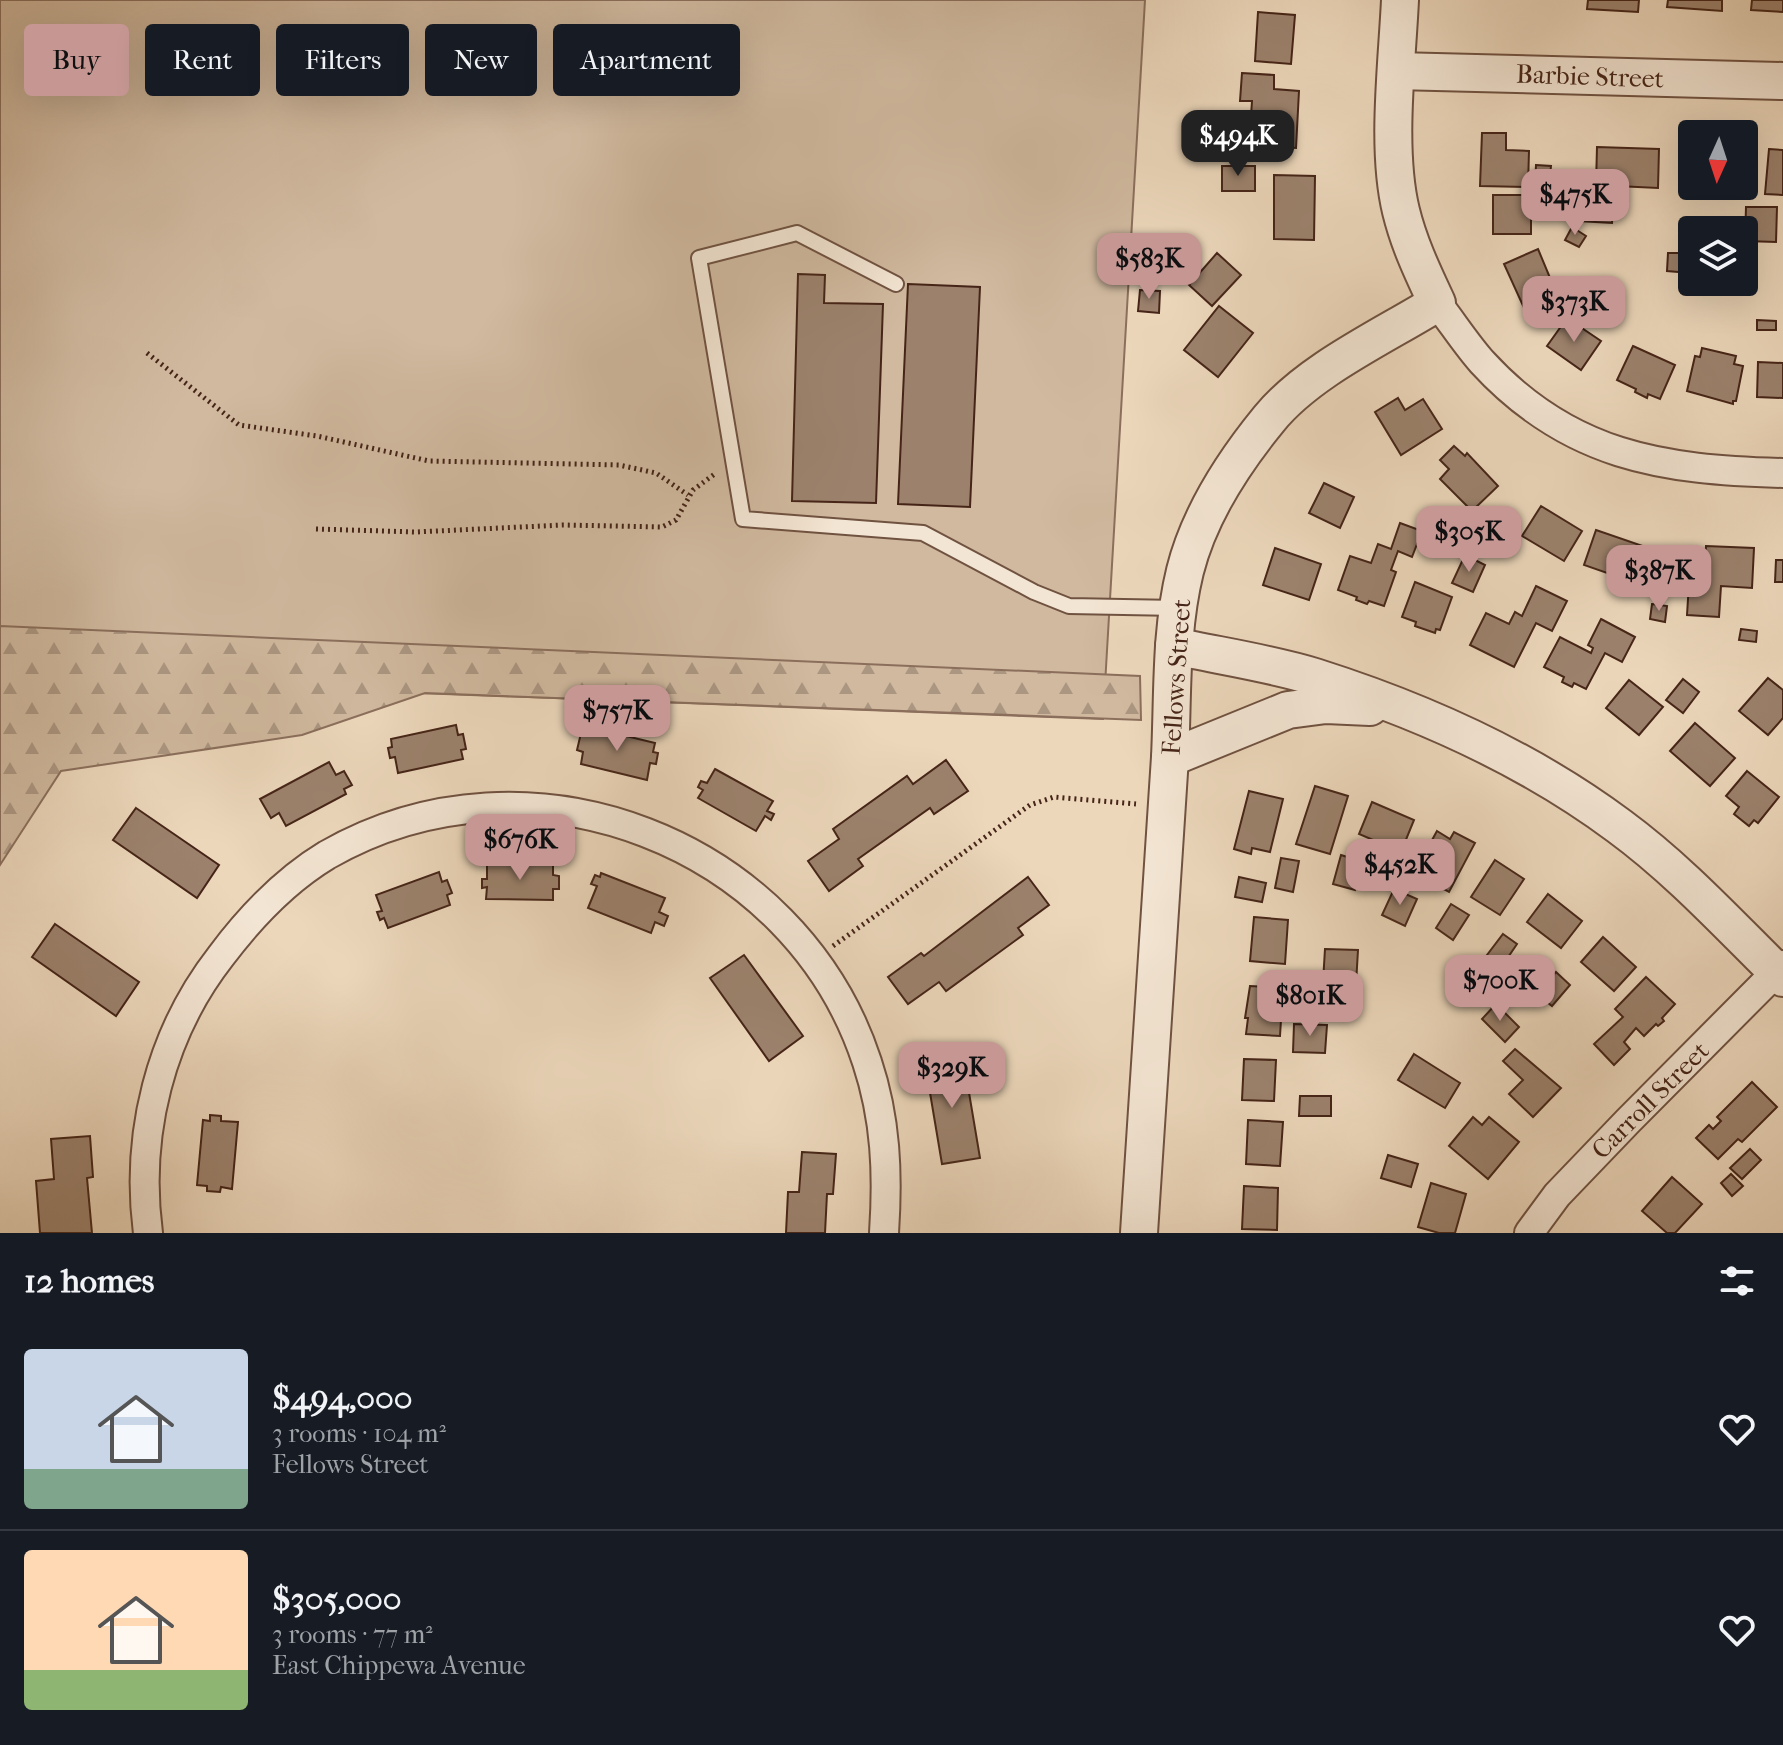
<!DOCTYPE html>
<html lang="en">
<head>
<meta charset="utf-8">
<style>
	:root { --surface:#171b24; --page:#20242c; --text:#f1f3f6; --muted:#9ea1a6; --line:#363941; --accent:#c59692 }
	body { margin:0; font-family:"IM FELL French Canon",serif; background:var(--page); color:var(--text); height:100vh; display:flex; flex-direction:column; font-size:30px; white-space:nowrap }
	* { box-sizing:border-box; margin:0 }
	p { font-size:26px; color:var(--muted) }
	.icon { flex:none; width:44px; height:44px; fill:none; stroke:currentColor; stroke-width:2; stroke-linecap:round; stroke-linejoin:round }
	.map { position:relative; height:1233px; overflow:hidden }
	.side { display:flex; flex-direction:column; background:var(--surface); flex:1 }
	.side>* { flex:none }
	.top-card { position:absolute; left:24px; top:24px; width:800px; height:72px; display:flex; gap:16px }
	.needle { width:52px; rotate:183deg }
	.tools { position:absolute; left:1678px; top:120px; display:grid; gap:16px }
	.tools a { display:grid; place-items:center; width:80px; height:80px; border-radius:8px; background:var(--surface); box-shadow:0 8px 32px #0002; font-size:40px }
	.price { position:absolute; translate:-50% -68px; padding:0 18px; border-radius:16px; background:var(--accent); color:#111; font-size:26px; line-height:52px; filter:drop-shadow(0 2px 4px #0008) }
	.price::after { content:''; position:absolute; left:50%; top:48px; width:24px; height:18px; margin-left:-12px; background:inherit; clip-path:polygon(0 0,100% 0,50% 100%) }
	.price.active { background:#222; color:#fff }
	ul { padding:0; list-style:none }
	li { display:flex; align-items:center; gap:24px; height:200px; padding:0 24px }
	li+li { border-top:2px solid var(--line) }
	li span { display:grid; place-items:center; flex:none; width:224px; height:160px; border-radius:8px; color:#555 }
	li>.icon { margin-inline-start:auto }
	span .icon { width:96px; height:96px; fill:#fffc; stroke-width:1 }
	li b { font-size:34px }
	h2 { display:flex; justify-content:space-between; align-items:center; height:96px; padding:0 24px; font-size:34px }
	.pill { padding:0 28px; border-radius:8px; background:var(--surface); box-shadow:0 8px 32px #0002; font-size:28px; line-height:72px }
	.pill.active { background:var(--accent); color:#111 }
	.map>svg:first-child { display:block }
	.green { fill:#d0b99f; stroke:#8b6f5c; stroke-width:2 }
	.forest { fill:url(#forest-firs); stroke:#8b6f5c; stroke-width:2 }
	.building { fill:#9c826d; stroke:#462518; stroke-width:2 }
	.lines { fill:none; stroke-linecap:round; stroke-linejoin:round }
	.service-casing { stroke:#705241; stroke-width:18 }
	.minor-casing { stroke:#705241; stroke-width:32 }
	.tertiary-casing { stroke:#705241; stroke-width:40 }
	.path { stroke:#462518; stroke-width:5; stroke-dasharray:2 4; stroke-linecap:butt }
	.service { stroke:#f3e5d3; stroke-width:14 }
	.minor { stroke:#f3e5d3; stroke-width:28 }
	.tertiary { stroke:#f3e5d3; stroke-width:36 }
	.labels { text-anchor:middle; stroke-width:7; stroke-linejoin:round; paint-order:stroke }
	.street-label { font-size:26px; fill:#462518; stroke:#f3e5d3 }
</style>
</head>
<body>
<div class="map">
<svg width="1783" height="1233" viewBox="0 0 1783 1233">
	<defs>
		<pattern id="forest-firs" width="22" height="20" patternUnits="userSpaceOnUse" patternTransform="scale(2)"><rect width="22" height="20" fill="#d0b99f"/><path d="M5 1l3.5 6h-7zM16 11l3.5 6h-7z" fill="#ab9681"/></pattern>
	</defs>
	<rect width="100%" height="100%" fill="#ecd7bb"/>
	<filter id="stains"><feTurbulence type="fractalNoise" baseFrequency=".0025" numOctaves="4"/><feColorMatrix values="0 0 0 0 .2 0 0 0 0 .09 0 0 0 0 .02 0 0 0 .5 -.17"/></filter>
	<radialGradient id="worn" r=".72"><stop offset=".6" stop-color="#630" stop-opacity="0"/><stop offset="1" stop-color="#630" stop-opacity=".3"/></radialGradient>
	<polygon class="green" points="0,0 1145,0 1103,719 0,677"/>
	<polygon class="forest" points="0,626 1140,676 1141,720 425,693 302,735 61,771 0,865"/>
	<g class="building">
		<polygon points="1588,0 1639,0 1638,12 1587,9"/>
		<polygon points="1668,0 1722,0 1722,11 1667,7"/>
		<polygon points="1752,0 1783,0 1783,12 1751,10"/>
		<polygon points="1258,12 1295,15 1291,64 1255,61"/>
		<polygon points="1242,73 1274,75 1274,89 1299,91 1296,148 1249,145 1252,101 1240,101"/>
		<polygon points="1482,133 1506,133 1506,150 1529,151 1528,187 1480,186"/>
		<polygon points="1597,147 1659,149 1658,188 1596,185"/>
		<polygon points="1769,149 1783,150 1783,195 1765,194"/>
		<polygon points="1690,154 1692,155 1692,186 1736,186 1736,192 1688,190"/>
		<polygon points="1536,165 1551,166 1549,184 1535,183"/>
		<rect x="1222" y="166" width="33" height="25"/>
		<polygon points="1274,175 1315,176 1314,240 1274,239"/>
		<polygon points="1579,189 1614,191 1612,223 1578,221"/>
		<rect x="1493" y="195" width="38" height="39"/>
		<polygon points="1746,207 1777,207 1776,242 1745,241"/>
		<polygon points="1572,227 1586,236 1579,247 1565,240"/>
		<polygon points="1538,249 1563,309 1537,321 1530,305 1524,308 1504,264"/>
		<polygon points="1217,253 1241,275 1212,306 1189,285"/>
		<polygon points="1668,253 1691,253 1690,273 1667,271"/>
		<polygon points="798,274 825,275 824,303 883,304 876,503 792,501"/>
		<polygon points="908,284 980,287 970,507 898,504"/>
		<polygon points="1140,290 1160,291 1159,313 1138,311"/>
		<polygon points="1219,306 1253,333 1218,377 1184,350"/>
		<polygon points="1567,318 1601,341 1581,370 1547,346"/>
		<polygon points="1757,320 1776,321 1776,330 1757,330"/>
		<polygon points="1633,346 1675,365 1660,399 1648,394 1647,398 1635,392 1636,389 1617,380"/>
		<polygon points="1702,348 1736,356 1734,364 1743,366 1736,401 1733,401 1733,404 1687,391 1695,356 1700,357"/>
		<polygon points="1758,362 1783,363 1783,398 1757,397"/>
		<polygon points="1398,398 1405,410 1423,399 1442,429 1401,455 1375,412"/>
		<polygon points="1454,446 1465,456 1467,453 1498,486 1472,511 1440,479 1449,469 1440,460"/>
		<polygon points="1324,483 1354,497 1340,528 1309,513"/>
		<polygon points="1541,506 1582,531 1564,561 1522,536"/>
		<polygon points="1400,523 1422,531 1412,557 1398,551 1391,570 1396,572 1384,606 1369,601 1367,604 1356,600 1357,597 1338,590 1350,556 1371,563 1378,544 1391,549"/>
		<polygon points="1596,530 1669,555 1656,590 1584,565"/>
		<polygon points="1706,546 1754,548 1752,588 1721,586 1719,617 1687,615 1689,583 1704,584"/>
		<polygon points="1275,548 1321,564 1309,600 1263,585"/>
		<polygon points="1465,555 1485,565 1473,592 1452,583"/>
		<polygon points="1776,560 1783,560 1783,582 1775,582"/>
		<polygon points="1415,582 1452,597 1440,630 1436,629 1435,633 1415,626 1416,622 1402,617"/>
		<polygon points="1536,586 1567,601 1552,631 1536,623 1514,667 1470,645 1486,613 1509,624 1515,612 1522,616"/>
		<polygon points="1652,604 1667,606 1665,622 1650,619"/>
		<polygon points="1601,619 1635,637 1622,662 1605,653 1586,689 1574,683 1572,687 1562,682 1564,677 1544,667 1560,637 1591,653 1593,648 1588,645"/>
		<polygon points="1741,629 1757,631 1756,642 1739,640"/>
		<polygon points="1768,678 1783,690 1783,718 1768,735 1739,711"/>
		<polygon points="1683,679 1699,692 1683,713 1666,700"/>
		<polygon points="1629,680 1663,707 1639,735 1606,708"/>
		<polygon points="1695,723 1735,758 1710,786 1670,751"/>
		<polygon points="456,725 458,735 463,734 466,749 461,750 463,759 398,773 395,757 390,758 388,748 392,747 391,739"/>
		<polygon points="589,727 655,743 653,752 658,753 656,764 650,763 647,780 581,764 583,752 577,750 581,733 588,734"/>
		<polygon points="946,760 968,791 934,814 930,808 858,859 863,866 829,891 808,861 839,839 833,829 907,776 913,784"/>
		<polygon points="329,762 336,775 344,771 352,785 344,789 346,794 286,826 279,813 271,818 260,799"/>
		<polygon points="715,769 773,801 767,811 774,814 771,820 765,816 756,831 698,798 703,790 698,787 701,781 707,783"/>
		<polygon points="1747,771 1779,797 1758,823 1754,820 1749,826 1734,814 1739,807 1726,796"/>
		<polygon points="1315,786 1348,796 1330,854 1296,844"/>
		<polygon points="1249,791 1283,799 1270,852 1252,848 1251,854 1234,849"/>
		<polygon points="1372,802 1414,820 1401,852 1359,834"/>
		<polygon points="136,808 219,865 197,898 113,840"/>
		<polygon points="1437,831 1450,839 1454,832 1475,843 1449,892 1414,873"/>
		<polygon points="1341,855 1363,862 1355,890 1333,884"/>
		<polygon points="1281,858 1299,861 1293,892 1275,888"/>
		<polygon points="1495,860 1524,879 1500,915 1471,897"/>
		<polygon points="487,864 553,865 553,875 559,876 559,889 553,889 553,900 486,899 487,887 482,888 482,879 487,879"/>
		<polygon points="439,872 442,882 447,880 452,893 447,895 450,905 388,928 384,918 380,920 377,912 382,911 376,895"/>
		<polygon points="601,873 665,898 659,912 668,916 664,926 655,922 651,933 588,908 597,886 591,884 595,875 600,877"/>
		<polygon points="1028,877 1049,905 1018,928 1023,935 946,991 939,982 908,1004 888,977 921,953 924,956"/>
		<polygon points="1239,877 1266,883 1262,902 1235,897"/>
		<polygon points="1394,889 1417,899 1405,926 1382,915"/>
		<polygon points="1548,894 1582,921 1561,948 1527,922"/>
		<polygon points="1451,904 1469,915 1453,940 1436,928"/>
		<polygon points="1254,917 1288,920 1285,964 1250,961"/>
		<polygon points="55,924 139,982 116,1016 32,957"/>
		<polygon points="1503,934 1517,944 1502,966 1487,955"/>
		<polygon points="1603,937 1636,967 1614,991 1581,962"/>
		<polygon points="1325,949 1358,950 1356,984 1323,982"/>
		<polygon points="744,955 803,1036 769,1061 710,978"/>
		<polygon points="1556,972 1570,985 1552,1006 1537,994"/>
		<polygon points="1646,977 1675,1004 1662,1018 1664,1021 1658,1026 1656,1024 1644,1036 1636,1028 1624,1042 1630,1049 1614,1065 1594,1044 1623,1017 1615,1009"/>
		<polygon points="1250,986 1283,988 1280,1036 1246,1034 1248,1018 1245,1018"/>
		<polygon points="1496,1004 1519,1027 1505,1042 1482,1019"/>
		<polygon points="1294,1024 1327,1025 1325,1053 1293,1052"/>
		<polygon points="1515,1049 1561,1088 1533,1117 1509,1094 1523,1080 1503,1061"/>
		<polygon points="1414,1054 1460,1083 1445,1108 1398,1080"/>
		<polygon points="963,1057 980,1158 942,1164 925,1063"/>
		<polygon points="1244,1059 1276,1060 1274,1101 1242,1100"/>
		<polygon points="1752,1082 1777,1107 1742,1142 1738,1139 1718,1159 1696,1138 1709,1125 1713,1129 1721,1121 1717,1117"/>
		<polygon points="1300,1096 1331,1096 1331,1116 1299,1116"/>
		<polygon points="210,1115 221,1116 221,1121 238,1122 232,1189 221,1187 220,1192 207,1191 207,1186 197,1185 203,1120 210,1121"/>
		<polygon points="1473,1117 1482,1125 1489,1117 1519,1142 1488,1179 1449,1146"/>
		<polygon points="1248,1120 1283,1122 1280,1166 1246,1164"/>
		<polygon points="90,1136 93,1177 87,1178 92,1233 40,1233 36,1181 54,1179 51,1139"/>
		<polygon points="1750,1149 1761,1160 1742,1179 1730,1168"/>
		<polygon points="802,1152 836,1154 833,1194 827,1194 825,1233 786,1233 788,1192 799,1192"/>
		<polygon points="1388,1155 1418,1164 1411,1187 1381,1178"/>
		<polygon points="1731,1174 1743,1186 1732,1196 1721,1183"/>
		<polygon points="1672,1177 1702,1204 1675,1233 1667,1233 1642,1211"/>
		<polygon points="1431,1183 1466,1194 1455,1233 1439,1233 1418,1227"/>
		<polygon points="1244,1186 1278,1188 1277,1230 1242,1229"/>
	</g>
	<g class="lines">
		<defs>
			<polyline id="service" points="896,284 797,233 699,258 743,519 923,533 1034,592 1069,606 1178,608"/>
			<g id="minor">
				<path d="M 1437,303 C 1452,322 1466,344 1482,362 C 1568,456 1662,470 1783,473"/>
				<path d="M 148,1233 C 135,1135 160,1034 221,956 C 251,916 284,881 327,855 C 529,739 795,842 867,1062 C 886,1119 888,1174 884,1233"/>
				<polyline points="1529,1233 1557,1195 1628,1121 1783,965"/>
			</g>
			<g id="tertiary">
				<polyline points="1396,71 1783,81"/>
				<path d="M 1174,646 C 1220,656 1270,663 1315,677 C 1422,711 1529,759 1619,826 C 1679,870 1730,926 1783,978"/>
				<polyline points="1170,758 1288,710 1326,705 1370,707"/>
				<path d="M 1139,1233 C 1149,1074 1160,916 1170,757 C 1173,695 1170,632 1185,571 C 1199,515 1233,463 1269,419 C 1309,370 1384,336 1437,303 C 1423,273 1409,244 1401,211 C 1386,149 1397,64 1400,0"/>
			</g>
		</defs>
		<use href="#service" class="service-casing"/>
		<use href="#minor" class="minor-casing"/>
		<use href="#tertiary" class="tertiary-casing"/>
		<g class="path">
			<polyline points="147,353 239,425 317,436 429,461 619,465 656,473 688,495"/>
			<polyline points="316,529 416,532 563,525 662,527 676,520 693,490 716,473"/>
			<polyline points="833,946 1030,805 1054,797 1136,804"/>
		</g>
		<use href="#service" class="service"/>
		<use href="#minor" class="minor"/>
		<use href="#tertiary" class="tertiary"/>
	</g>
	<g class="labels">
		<g class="street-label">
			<text transform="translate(1590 76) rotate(2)" y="9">Barbie Street</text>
			<text transform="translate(1176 677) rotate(-86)" y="9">Fellows Street</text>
			<text transform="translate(1650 1100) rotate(-45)" y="9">Carroll Street</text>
		</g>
	</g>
	<rect width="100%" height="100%" filter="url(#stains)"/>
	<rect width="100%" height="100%" fill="url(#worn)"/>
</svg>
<div class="tools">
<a><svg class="needle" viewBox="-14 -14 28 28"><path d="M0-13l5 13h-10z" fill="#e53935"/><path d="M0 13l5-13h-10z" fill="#9ea1a6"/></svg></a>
<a><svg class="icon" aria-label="layers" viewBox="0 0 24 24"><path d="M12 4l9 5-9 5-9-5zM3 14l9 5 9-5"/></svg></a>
</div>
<b class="price active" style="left:1238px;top:178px">$494K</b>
<b class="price" style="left:1575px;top:237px">$475K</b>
<b class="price" style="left:1149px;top:301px">$583K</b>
<b class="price" style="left:1574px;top:344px">$373K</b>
<b class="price" style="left:1469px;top:574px">$305K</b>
<b class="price" style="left:1659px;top:613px">$387K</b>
<b class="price" style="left:617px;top:753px">$757K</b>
<b class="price" style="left:520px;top:882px">$676K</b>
<b class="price" style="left:1400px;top:907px">$452K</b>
<b class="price" style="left:1500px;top:1023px">$700K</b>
<b class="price" style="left:1310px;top:1038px">$801K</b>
<b class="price" style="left:952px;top:1110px">$329K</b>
<div class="top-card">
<a class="pill active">Buy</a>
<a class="pill">Rent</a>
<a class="pill">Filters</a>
<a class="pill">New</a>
<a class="pill">Apartment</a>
</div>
</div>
<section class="side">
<h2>12 homes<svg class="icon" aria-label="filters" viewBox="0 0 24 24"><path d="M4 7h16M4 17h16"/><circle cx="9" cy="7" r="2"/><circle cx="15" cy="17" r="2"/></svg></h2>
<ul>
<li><span style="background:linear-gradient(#c9d6e8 75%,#7fa58c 0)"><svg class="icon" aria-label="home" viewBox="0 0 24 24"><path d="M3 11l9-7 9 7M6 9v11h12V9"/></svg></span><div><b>$494,000</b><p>3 rooms · 104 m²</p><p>Fellows Street</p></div><svg class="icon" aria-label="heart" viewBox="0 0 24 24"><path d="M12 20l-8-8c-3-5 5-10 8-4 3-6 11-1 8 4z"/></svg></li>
<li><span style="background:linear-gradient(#ffd9b3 75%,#8fb573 0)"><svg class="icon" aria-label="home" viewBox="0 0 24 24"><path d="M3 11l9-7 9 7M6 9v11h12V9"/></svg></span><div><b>$305,000</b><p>3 rooms · 77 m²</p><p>East Chippewa Avenue</p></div><svg class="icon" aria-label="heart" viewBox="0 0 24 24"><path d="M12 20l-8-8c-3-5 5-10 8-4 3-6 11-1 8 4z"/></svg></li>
</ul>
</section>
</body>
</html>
